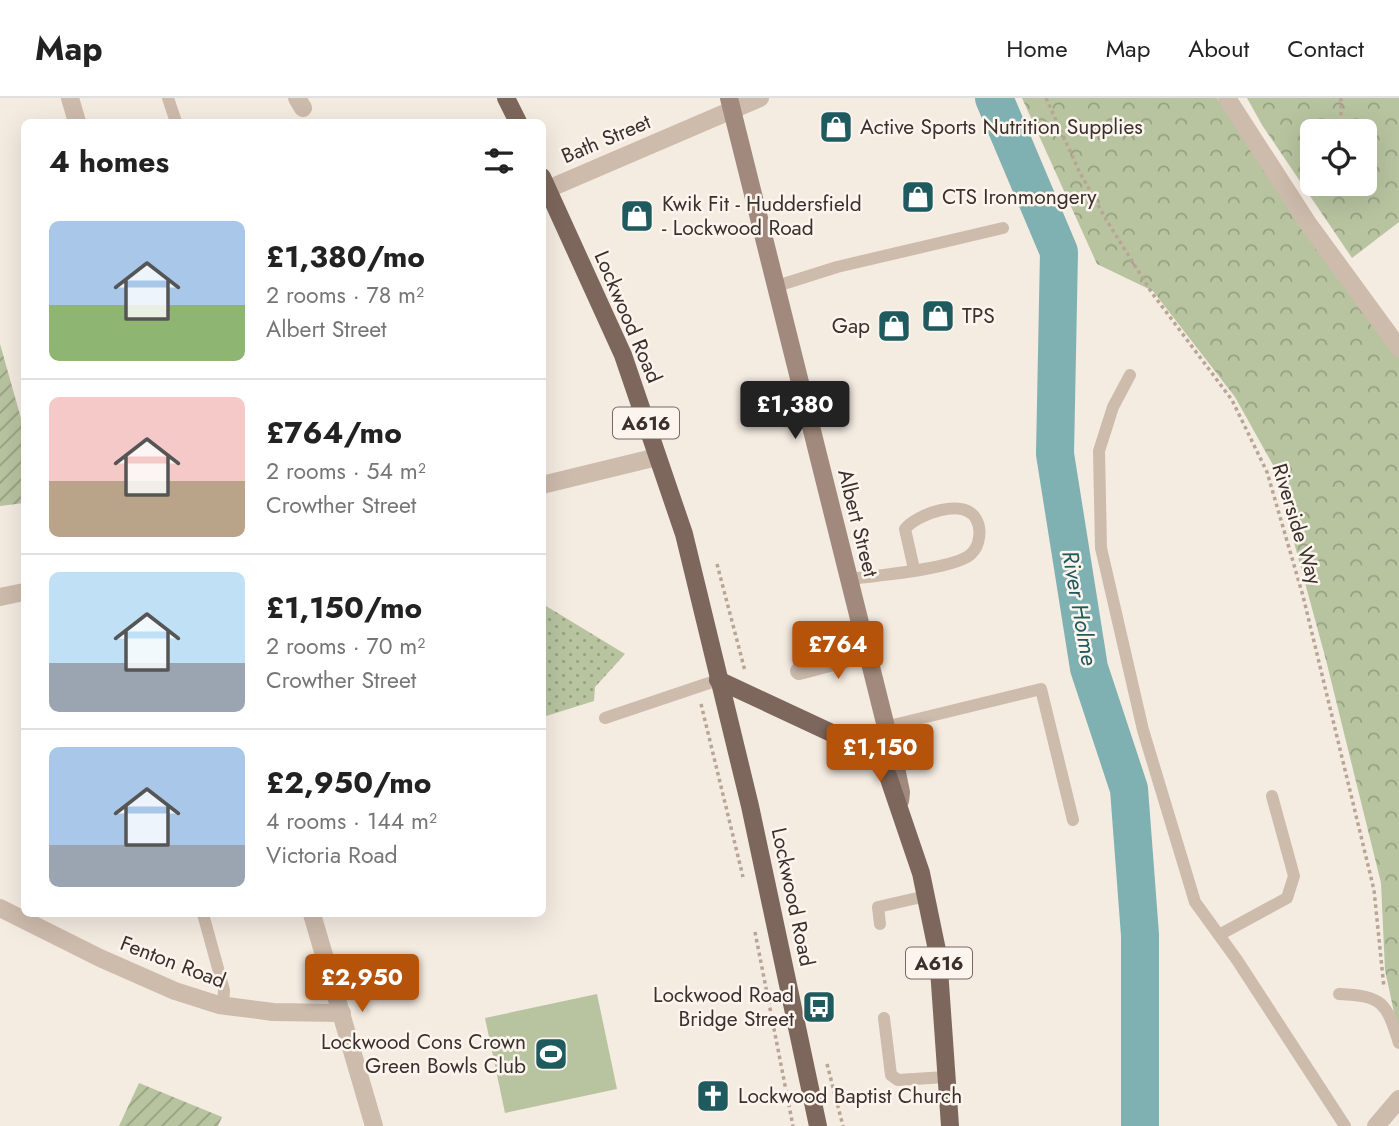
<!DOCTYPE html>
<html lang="en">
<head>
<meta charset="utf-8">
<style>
	:root { --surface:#fff; --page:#f6f6f6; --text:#222; --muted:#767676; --line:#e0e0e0; --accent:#b45309 }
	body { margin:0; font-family:Jost,sans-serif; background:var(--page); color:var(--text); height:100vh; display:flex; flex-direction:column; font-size:26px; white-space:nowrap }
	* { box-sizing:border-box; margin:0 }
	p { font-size:23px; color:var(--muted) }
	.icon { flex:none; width:38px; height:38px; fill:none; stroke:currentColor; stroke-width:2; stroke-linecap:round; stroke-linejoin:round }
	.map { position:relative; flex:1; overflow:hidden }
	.panel { position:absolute; left:21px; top:21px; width:525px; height:798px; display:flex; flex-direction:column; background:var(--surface); border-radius:10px; box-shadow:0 7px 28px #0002 }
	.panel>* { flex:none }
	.controls { position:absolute; left:1300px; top:21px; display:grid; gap:14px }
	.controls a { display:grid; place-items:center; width:77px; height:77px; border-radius:10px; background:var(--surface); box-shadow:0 7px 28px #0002; font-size:35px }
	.price { position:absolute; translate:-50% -60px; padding:0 16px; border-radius:7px; background:var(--accent); color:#fff; font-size:23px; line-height:46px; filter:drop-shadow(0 2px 4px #0008) }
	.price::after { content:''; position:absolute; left:50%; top:42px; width:21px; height:16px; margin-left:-10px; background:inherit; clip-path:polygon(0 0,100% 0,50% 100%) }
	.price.active { background:#222; color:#fff }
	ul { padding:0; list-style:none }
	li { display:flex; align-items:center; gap:21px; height:175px; padding:0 28px }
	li+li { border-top:2px solid var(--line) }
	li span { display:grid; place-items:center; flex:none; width:196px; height:140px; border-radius:10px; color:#555 }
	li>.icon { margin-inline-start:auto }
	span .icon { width:84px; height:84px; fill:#fffc; stroke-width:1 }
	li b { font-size:30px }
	h2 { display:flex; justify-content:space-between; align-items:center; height:84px; padding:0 28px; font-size:30px }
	header { display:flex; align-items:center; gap:42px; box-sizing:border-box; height:98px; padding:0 35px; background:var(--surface); border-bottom:2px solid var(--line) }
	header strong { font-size:33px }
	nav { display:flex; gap:38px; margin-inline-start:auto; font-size:24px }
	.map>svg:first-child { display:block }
	.forest { fill:url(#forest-crowns); fill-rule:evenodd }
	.park { fill:url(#park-dots) }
	.garden { fill:url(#garden-furrows) }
	.pitch { fill:#b8c4a0 }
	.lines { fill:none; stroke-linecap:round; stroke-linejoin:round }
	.river { stroke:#7fb0b2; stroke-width:38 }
	.path { stroke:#b9a596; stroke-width:3.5; stroke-dasharray:3.5 3.5; stroke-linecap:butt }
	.lane { stroke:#cdbbac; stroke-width:12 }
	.street { stroke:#cdbbac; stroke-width:18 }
	.secondary { stroke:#a18a7d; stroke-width:18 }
	.primary { stroke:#7d675c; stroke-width:18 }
	.labels { text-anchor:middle; stroke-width:5; stroke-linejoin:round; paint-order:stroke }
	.shield { fill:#fbf5ee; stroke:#756b66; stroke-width:2 }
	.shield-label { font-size:19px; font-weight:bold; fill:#3b302b }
	.poi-label { font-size:21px; fill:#3b302b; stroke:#fbf5ee; text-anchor:start }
	.street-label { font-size:21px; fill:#3b302b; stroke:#fbf5ee }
	.water-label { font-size:23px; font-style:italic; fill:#1f5a5e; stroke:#fbf5ee }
</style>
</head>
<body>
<header>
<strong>Map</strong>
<nav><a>Home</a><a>Map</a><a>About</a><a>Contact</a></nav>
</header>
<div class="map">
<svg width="1399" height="1028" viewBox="0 0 1399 1028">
	<defs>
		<pattern id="forest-crowns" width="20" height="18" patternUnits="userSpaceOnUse" patternTransform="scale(1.75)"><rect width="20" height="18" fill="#b8c4a0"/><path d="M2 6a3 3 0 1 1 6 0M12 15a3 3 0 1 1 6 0" fill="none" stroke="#97a083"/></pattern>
		<pattern id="park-dots" width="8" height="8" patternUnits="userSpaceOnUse" patternTransform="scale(1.75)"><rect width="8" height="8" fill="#b8c4a0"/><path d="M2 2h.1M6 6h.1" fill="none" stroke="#97a083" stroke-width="1.8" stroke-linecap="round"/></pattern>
		<pattern id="garden-furrows" width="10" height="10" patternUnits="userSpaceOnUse" patternTransform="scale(1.75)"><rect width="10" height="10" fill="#b8c4a0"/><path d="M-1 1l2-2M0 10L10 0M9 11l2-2" fill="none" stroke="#97a083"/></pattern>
	</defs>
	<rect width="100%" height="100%" fill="#f4ebe1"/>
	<g class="forest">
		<polygon points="1022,0 1217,0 1379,223 1399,259 1399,938 1385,872 1381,785 1326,562 1273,367 1235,299 1153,193 1097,166"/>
		<path d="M 1247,0 L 1399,0 L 1399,124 L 1352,160 L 1262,27 ZM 1312,33 L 1365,33 L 1365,86 L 1312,86 Z"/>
	</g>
	<polygon class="park" points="546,508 625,556 595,589 594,603 543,619 542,514"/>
	<g class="garden">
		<polygon points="0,246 24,331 24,405 0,408"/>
		<polygon points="139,985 222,1019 218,1028 119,1028"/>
	</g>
	<polygon class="pitch" points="597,896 617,991 505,1015 485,920"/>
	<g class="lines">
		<polyline class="river" points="994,0 1059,154 1055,356 1089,570 1129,691 1140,837 1140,1028"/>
		<g class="path">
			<polyline points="1046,0 1079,73 1107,123 1152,195 1232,302 1267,374 1303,498 1374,792 1384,890"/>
			<polyline points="1341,0 1341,33"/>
			<polyline points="717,466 745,573"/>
			<polyline points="701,606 743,779"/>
			<polyline points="755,834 793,1028"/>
			<polyline points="827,966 843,1028"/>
		</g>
		<g class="lane">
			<polyline points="168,0 176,24"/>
			<polyline points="777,188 837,169 1003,130"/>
			<polyline points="1130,277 1113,309 1099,353 1101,450 1143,632 1195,804 1237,862 1345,1028"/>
			<path d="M 849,481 C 873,478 956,471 971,456 C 980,448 982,431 976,421 C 964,399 917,416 905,431 L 914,471"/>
			<polyline points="605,620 718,582"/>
			<polyline points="885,629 1041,591 1073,722"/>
			<polyline points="203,816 224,892 223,908"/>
			<polyline points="880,826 878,809 926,798"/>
			<polyline points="1219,837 1287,800 1294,778 1272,698"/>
			<path d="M 1339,896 C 1383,898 1386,904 1399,945"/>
			<polyline points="884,920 891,977 898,982 946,979"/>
		</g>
		<g class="street">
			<polyline points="70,0 77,24"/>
			<polyline points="297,0 303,10"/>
			<polyline points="1227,0 1307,124 1399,250"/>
			<polyline points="548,91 760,0"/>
			<polyline points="542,387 657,359"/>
			<polyline points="0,499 24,494"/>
			<polyline points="799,573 867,555"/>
			<polyline points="0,810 100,860 175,893 219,907 273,914 342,915"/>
			<polyline points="312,816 374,1028"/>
			<polyline points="1376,1028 1399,1001"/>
		</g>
		<polyline class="secondary" points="729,0 895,665 901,694 900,703"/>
		<g class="primary">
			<polyline points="506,0 518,24"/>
			<polyline points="542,79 623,257 684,436 750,708 818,1028"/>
			<polyline points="718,582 851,644 872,656 888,678 921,775 938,857 950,1028"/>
		</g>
	</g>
	<defs>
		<symbol id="shop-square" viewBox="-11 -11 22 22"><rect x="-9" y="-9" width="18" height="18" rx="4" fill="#1f5a5e" stroke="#fbf5ee"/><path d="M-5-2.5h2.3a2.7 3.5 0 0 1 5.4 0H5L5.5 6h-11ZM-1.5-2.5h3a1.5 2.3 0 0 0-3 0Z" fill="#fff"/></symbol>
		<symbol id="bus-square" viewBox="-11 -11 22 22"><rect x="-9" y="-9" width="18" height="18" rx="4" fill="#1f5a5e" stroke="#fbf5ee"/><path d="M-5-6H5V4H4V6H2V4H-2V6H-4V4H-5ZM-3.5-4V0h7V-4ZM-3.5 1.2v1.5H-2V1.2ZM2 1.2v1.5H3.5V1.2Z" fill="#fff"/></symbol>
		<symbol id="stadium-square" viewBox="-11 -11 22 22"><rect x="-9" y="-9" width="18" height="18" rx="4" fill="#1f5a5e" stroke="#fbf5ee"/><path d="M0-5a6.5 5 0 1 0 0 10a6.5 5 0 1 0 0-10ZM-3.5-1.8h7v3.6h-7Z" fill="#fff"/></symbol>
		<symbol id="church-square" viewBox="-11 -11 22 22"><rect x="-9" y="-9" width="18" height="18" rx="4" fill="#1f5a5e" stroke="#fbf5ee"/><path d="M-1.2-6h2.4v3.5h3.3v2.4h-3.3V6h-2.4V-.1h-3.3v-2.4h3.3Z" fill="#fff"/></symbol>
	</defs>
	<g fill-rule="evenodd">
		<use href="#shop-square" x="817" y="10" width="38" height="38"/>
		<use href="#shop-square" x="899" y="80" width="38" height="38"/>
		<use href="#shop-square" x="618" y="99" width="38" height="38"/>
		<use href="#shop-square" x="919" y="199" width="38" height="38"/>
		<use href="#shop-square" x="875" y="209" width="38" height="38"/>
		<use href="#bus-square" x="800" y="890" width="38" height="38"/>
		<use href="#stadium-square" x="532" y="937" width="38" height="38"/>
		<use href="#church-square" x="694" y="979" width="38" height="38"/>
	</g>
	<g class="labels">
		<g class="shield">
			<rect x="613" y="309.5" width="66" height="31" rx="5"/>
			<rect x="906" y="849.5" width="66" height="31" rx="5"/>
		</g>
		<g class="shield-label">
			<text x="646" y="332">A616</text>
			<text x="939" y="872">A616</text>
		</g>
		<g class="poi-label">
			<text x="860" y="36">Active Sports Nutrition Supplies</text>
			<text x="942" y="106">CTS Ironmongery</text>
			<text x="662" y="113">Kwik Fit - Huddersfield<tspan x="662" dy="24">- Lockwood Road</tspan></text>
			<text x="962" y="225">TPS</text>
			<text x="870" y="235" text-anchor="end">Gap</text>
			<text x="794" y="904" text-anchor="end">Lockwood Road<tspan x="794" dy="24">Bridge Street</tspan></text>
			<text x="526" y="951" text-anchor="end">Lockwood Cons Crown<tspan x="526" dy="24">Green Bowls Club</tspan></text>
			<text x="738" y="1005">Lockwood Baptist Church</text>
		</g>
		<g class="street-label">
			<text transform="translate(606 41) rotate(-23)" y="7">Bath Street</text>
			<text transform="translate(628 219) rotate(67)" y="7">Lockwood Road</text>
			<text transform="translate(858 425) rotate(76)" y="7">Albert Street</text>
			<text transform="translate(1297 426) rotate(73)" y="7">Riverside Way</text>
			<text transform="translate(793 799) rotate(78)" y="7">Lockwood Road</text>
			<text transform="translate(173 864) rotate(21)" y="7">Fenton Road</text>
		</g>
		<g class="water-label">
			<text transform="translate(1080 510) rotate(80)" y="8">River Holme</text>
		</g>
	</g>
</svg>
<div class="controls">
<a><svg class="icon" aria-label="locate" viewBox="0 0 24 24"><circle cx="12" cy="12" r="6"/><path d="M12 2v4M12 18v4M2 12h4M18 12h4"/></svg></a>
</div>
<b class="price active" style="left:795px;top:343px">£1,380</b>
<b class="price" style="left:838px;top:583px">£764</b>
<b class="price" style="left:880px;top:686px">£1,150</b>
<b class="price" style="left:362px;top:916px">£2,950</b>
<section class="panel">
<h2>4 homes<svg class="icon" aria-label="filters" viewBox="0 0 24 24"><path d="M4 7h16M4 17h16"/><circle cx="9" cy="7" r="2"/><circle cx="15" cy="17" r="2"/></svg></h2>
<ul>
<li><span style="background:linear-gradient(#a9c7e8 60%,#8fb573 0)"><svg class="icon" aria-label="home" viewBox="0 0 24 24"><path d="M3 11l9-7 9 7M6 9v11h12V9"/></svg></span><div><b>£1,380/mo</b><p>2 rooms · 78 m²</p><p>Albert Street</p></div></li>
<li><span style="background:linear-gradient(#f6c9c9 60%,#b9a48a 0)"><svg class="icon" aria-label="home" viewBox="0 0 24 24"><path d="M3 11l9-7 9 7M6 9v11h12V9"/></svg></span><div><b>£764/mo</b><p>2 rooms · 54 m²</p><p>Crowther Street</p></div></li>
<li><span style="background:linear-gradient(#bfe0f5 65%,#9aa5b1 0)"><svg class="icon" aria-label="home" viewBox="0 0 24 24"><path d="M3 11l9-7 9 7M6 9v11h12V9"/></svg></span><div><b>£1,150/mo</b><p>2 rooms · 70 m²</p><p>Crowther Street</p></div></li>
<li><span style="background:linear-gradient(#a9c7e8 70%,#9aa5b1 0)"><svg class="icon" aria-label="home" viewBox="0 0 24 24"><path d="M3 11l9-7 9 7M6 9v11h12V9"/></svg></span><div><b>£2,950/mo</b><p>4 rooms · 144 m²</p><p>Victoria Road</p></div></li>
</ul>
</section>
</div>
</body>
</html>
